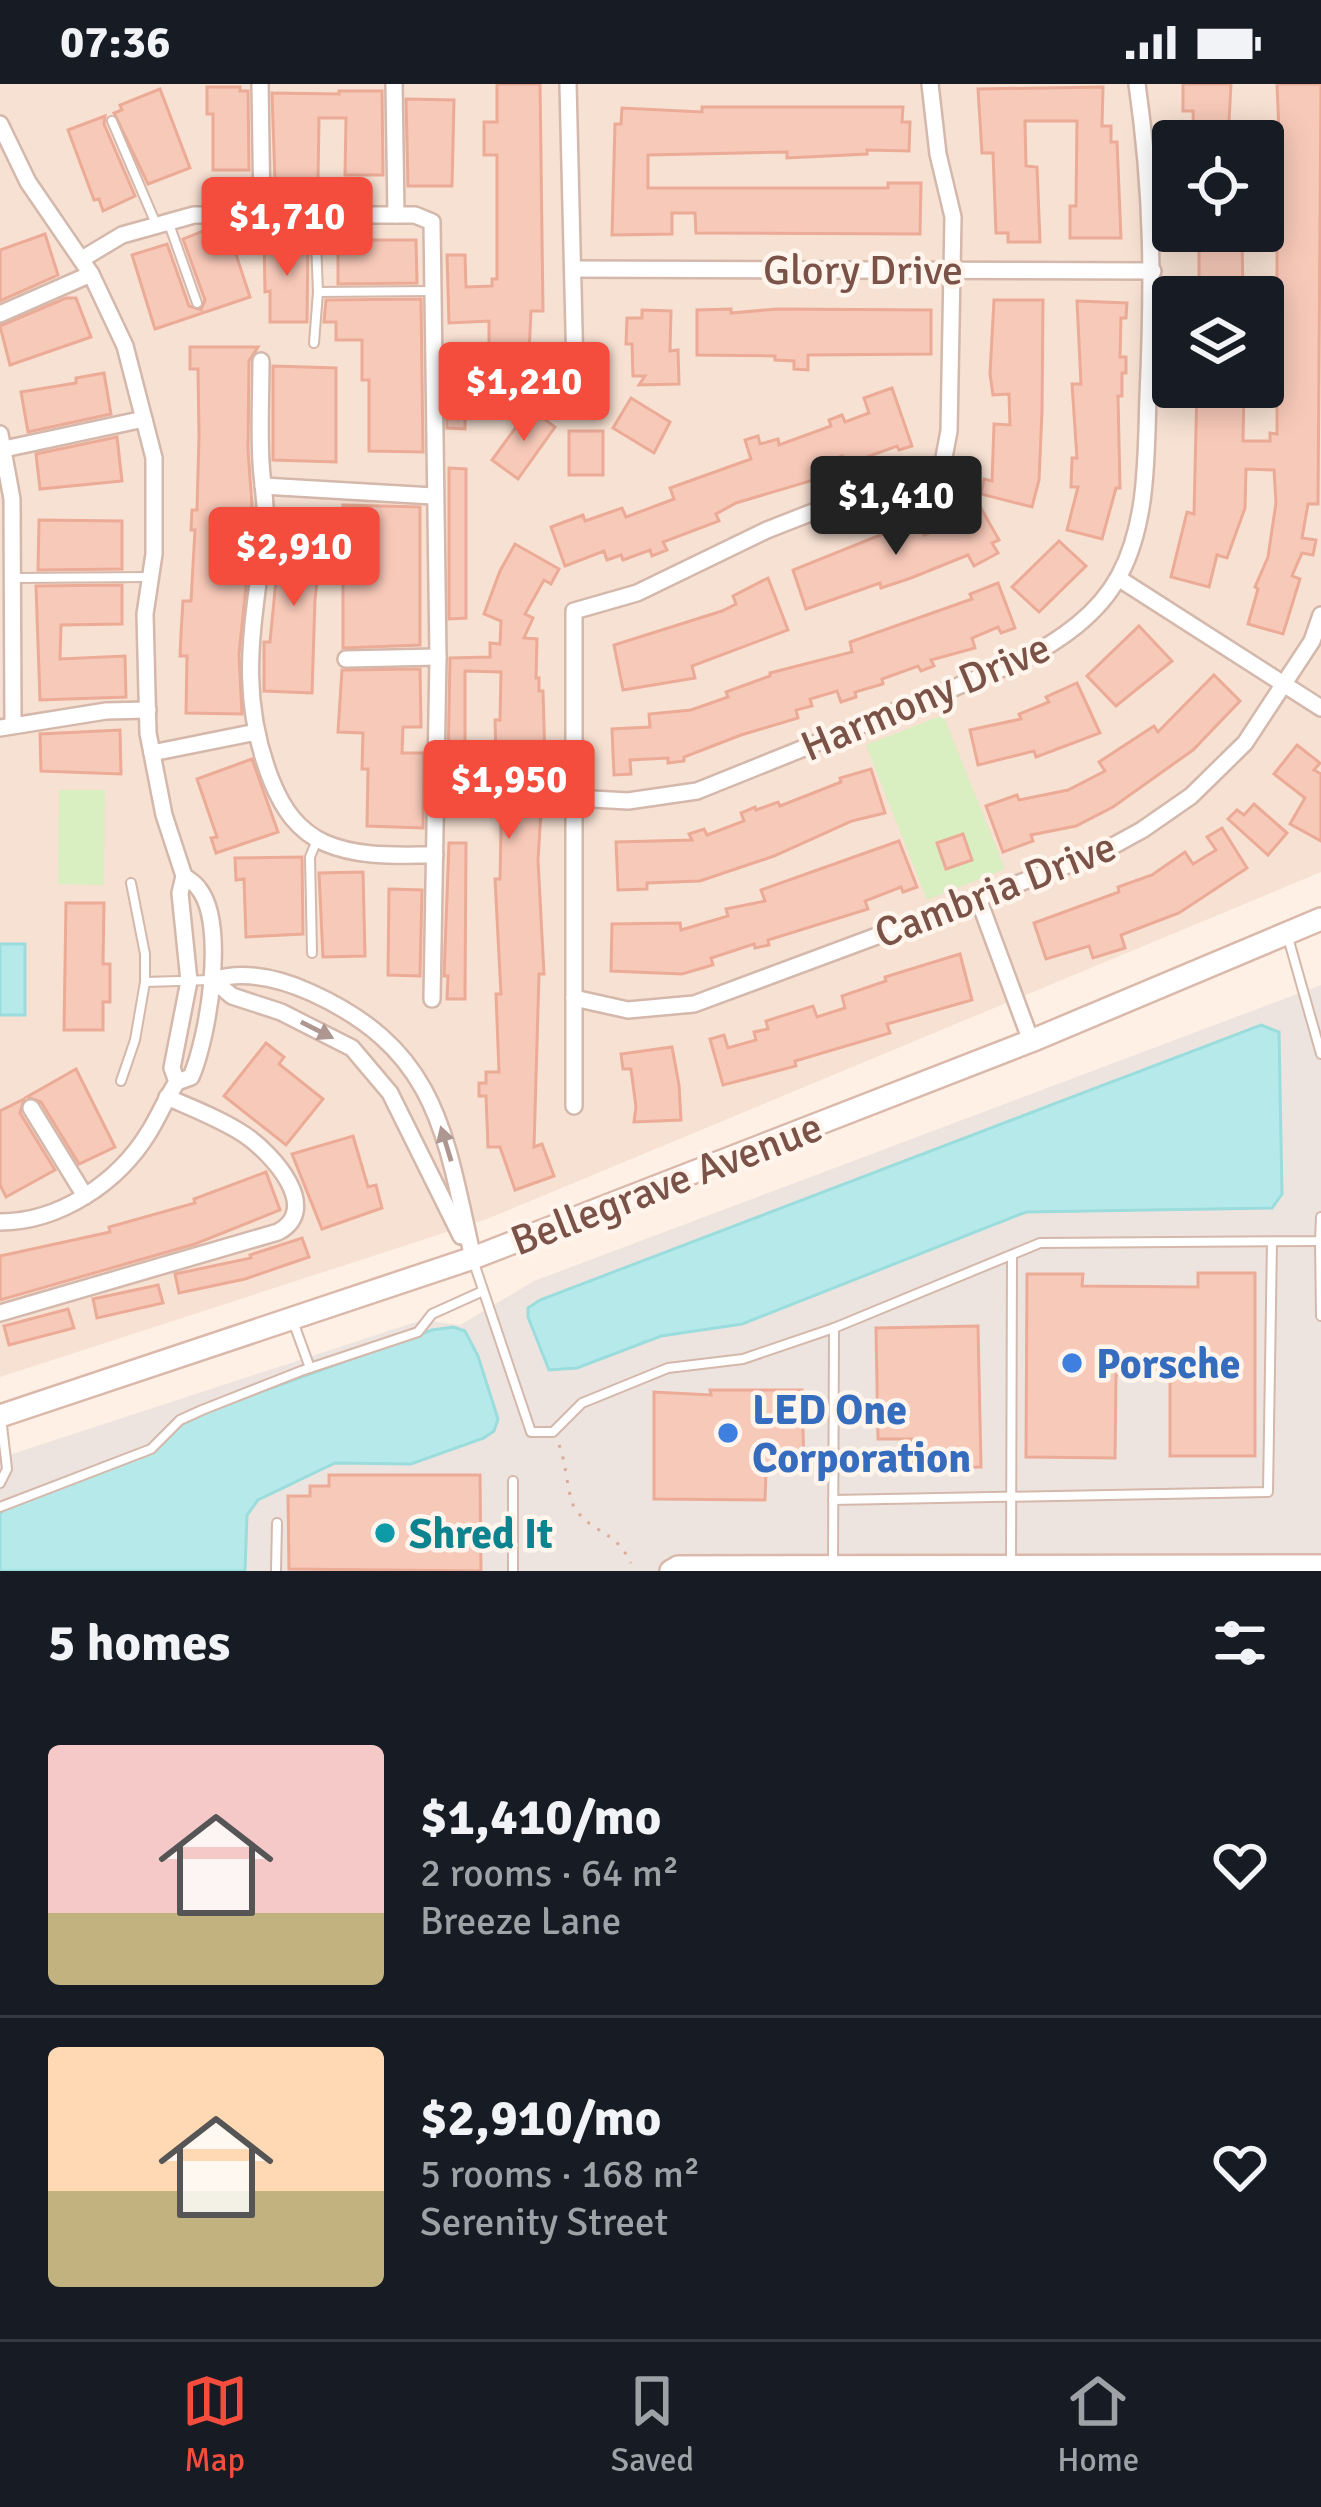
<!DOCTYPE html>
<html lang="en">
<head>
<meta charset="utf-8">
<style>
	:root { --surface:#171b24; --page:#20242c; --text:#f1f3f6; --muted:#9ea1a6; --line:#363941; --accent:#f44c3d }
	body { margin:0; font-family:Signika,sans-serif; background:var(--page); color:var(--text); height:100vh; display:flex; flex-direction:column; font-size:45px; white-space:nowrap }
	* { box-sizing:border-box; margin:0 }
	p { font-size:39px; color:var(--muted) }
	.icon { flex:none; width:66px; height:66px; fill:none; stroke:currentColor; stroke-width:2; stroke-linecap:round; stroke-linejoin:round }
	.map { position:relative; height:1487px; overflow:hidden }
	.side { display:flex; flex-direction:column; background:var(--surface); flex:1 }
	.side>* { flex:none }
	.controls { position:absolute; left:1152px; top:36px; display:grid; gap:24px }
	.controls a { display:grid; place-items:center; width:132px; height:132px; border-radius:12px; background:var(--surface); box-shadow:0 6px 30px #0003; font-size:60px }
	.price { position:absolute; translate:-50% -102px; padding:0 27px; border-radius:12px; background:var(--accent); color:#fff; font-size:39px; line-height:78px; filter:drop-shadow(0 3px 6px #0008) }
	.price::after { content:''; position:absolute; left:50%; top:72px; width:36px; height:27px; margin-left:-18px; background:inherit; clip-path:polygon(0 0,100% 0,50% 100%) }
	.price.current { background:#222; color:#fff }
	ul { padding:0; list-style:none }
	li { display:flex; align-items:center; gap:36px; height:300px; padding:0 48px }
	li+li { border-top:3px solid var(--line) }
	li span { display:grid; place-items:center; flex:none; width:336px; height:240px; border-radius:12px; color:#555 }
	li>.icon { margin-inline-start:auto }
	span .icon { width:144px; height:144px; fill:#fffc; stroke-width:1 }
	li b { font-size:51px }
	h2 { display:flex; justify-content:space-between; align-items:center; height:144px; padding:0 48px; font-size:51px }
	.status { display:flex; justify-content:space-between; align-items:center; height:84px; padding:0 60px; background:var(--surface); direction:ltr }
	.status svg { height:33px; fill:currentColor }
	.tabs { display:flex; justify-content:space-around; align-items:center; height:168px; border-top:3px solid var(--line); background:var(--surface); font-size:33px; color:var(--muted) }
	.tabs a { display:grid; justify-items:center; gap:6px }
	.tabs .current { color:var(--accent) }
	.map>svg:first-child { display:block }
	.residential { fill:#f7e1d2; fill-rule:evenodd }
	.industrial { fill:#eee4df }
	.green { fill:#d9eec1 }
	.water { fill:#b6eaea; stroke:#9bdcdd; stroke-width:3 }
	.building { fill:#f7c9b9; stroke:#ebab97; stroke-width:3; fill-rule:evenodd }
	.lines { fill:none; stroke-linecap:round; stroke-linejoin:round }
	.lane-casing { stroke:#d4b8ab; stroke-width:12 }
	.street-casing { stroke:#d4b8ab; stroke-width:20 }
	.secondary-casing { stroke:#dab9ab; stroke-width:26 }
	.path { stroke:#dcab9b; stroke-width:3; stroke-dasharray:3 9; stroke-linecap:butt }
	.lane { stroke:#fff; stroke-width:8 }
	.street { stroke:#fff; stroke-width:15 }
	.secondary { stroke:#fff; stroke-width:21 }
	.oneway { fill:#af9791 }
	.shop-dot { fill:#3f7fe0; stroke:#fff5ed; stroke-width:4.5 }
	.culture-dot { fill:#0f9aa8; stroke:#fff5ed; stroke-width:4.5 }
	.labels { text-anchor:middle; stroke-width:9; stroke-linejoin:round; paint-order:stroke }
	.street-label { font-size:42px; fill:#7a5247; stroke:#fff5ed }
	.shop-label { font-size:42px; font-weight:bold; fill:#366cbe; stroke:#fff5ed; text-anchor:start }
	.culture-label { font-size:42px; font-weight:bold; fill:#0d838f; stroke:#fff5ed; text-anchor:start }
</style>
</head>
<body>
<div class="status"><b>07:36</b><svg viewBox="0 0 49 12"><path d="M0 12V9h3v3zM5 12V6h3v6zM10 12V3h3v9zM15 12V0h3v12zM26 1h20v11H26zM47 4h2v5h-2z"/></svg></div>
<div class="map">
<svg width="1321" height="1487" viewBox="0 0 1321 1487">
	<rect width="100%" height="100%" fill="#fef0e4"/>
	<path class="residential" d="M 0,0 L 1321,0 L 1321,788 L 487,1135 L 0,1293 ZM 1173,57 L 1263,57 L 1263,147 L 1173,147 ZM 1173,213 L 1263,213 L 1263,303 L 1173,303 Z"/>
	<polygon class="industrial" points="1321,901 1321,1487 0,1487 0,1374 422,1236 460,1241 534,1197"/>
	<g class="green">
		<polygon points="943,631 1005,785 927,816 866,661"/>
		<polygon points="59,706 105,706 104,801 58,800"/>
	</g>
	<g class="water">
		<rect x="0" y="860" width="25" height="71"/>
		<polygon points="1261,941 1279,948 1282,1110 1272,1124 1026,1128 742,1240 661,1252 577,1284 549,1286 528,1233 528,1224 540,1216"/>
		<polygon points="453,1243 465,1247 478,1272 498,1335 494,1347 484,1354 411,1380 335,1379 258,1416 247,1431 245,1487 0,1487 0,1430 4,1425 155,1367 177,1343 213,1325 432,1246"/>
	</g>
	<g class="building">
		<polygon points="497,0 540,0 543,227 531,227 527,312 465,312 465,345 447,344 446,276 489,277 489,237 449,239 447,171 465,171 466,203 492,202 492,195 497,195 497,71 484,71 484,38 497,38"/>
		<polygon points="1183,0 1231,0 1228,57 1194,57 1193,27 1183,27"/>
		<polygon points="1277,0 1321,0 1318,420 1308,420 1302,454 1316,456 1313,471 1302,469 1292,492 1300,495 1283,550 1248,540 1258,505 1255,503 1268,473 1276,419 1274,386 1246,385 1245,424 1227,474 1217,471 1209,503 1171,493 1187,428 1194,430 1197,303 1244,303 1243,357 1270,357 1270,349 1277,350 1277,145 1272,145 1272,135 1268,135 1268,112 1277,112 1276,72 1280,72"/>
		<polygon points="207,3 240,3 240,7 248,7 249,86 213,86 213,30 207,30"/>
		<polygon points="1103,3 1102,42 1111,42 1111,58 1117,58 1121,154 1070,154 1070,122 1076,122 1077,37 1025,37 1026,82 1037,83 1040,158 1008,158 1008,149 996,149 993,69 982,69 978,5"/>
		<polygon points="160,5 190,84 148,100 114,29 122,26 120,21"/>
		<polygon points="339,7 382,7 383,91 345,91 346,34 319,34 318,97 275,96 272,9 339,10"/>
		<polygon points="406,15 454,16 452,102 408,102"/>
		<polygon points="702,23 903,23 902,38 910,38 909,67 867,66 867,70 787,74 787,68 648,71 648,104 888,104 888,99 921,99 920,150 696,149 695,129 672,129 672,150 612,151 615,40 621,40 622,24 702,28"/>
		<polygon points="105,32 104,40 135,112 103,127 99,115 94,116 68,46"/>
		<polygon points="213,143 227,143 250,213 155,245 132,171 167,160 189,222 201,226 205,216 183,155"/>
		<polygon points="45,150 58,191 0,217 0,166"/>
		<polygon points="1199,150 1242,151 1243,213 1199,213"/>
		<polygon points="360,152 360,156 416,156 417,199 338,200 338,153"/>
		<polygon points="308,154 307,238 270,238 270,207 265,208 264,155"/>
		<polygon points="66,214 76,214 91,253 10,281 0,242"/>
		<polygon points="421,215 423,368 369,367 369,296 362,296 362,256 336,256 336,238 324,238 326,216"/>
		<polygon points="994,216 1043,216 1042,328 1039,396 1032,423 981,410 984,395 992,397 994,340 1010,341 1009,310 993,311 990,290"/>
		<polygon points="1077,217 1127,219 1126,234 1121,234 1120,273 1126,273 1126,289 1122,289 1122,312 1118,312 1120,404 1116,404 1102,455 1067,446 1078,403 1071,403 1072,374 1077,374 1072,300 1081,300"/>
		<polygon points="731,225 731,229 777,225 931,226 931,270 808,271 808,286 794,285 794,277 775,276 775,272 697,271 697,226"/>
		<polygon points="642,226 671,227 670,267 678,266 679,300 639,301 645,292 633,292 632,260 626,260 627,234 642,234"/>
		<polygon points="190,263 258,263 249,277 248,366 253,435 239,570 242,630 186,629 187,572 180,572 181,550 183,517 191,517 195,446 191,446 192,426 197,426 199,353 198,285 190,285"/>
		<polygon points="273,282 336,284 336,378 273,376"/>
		<polygon points="104,289 111,330 28,348 21,308 76,299 76,294"/>
		<polygon points="892,304 912,362 899,366 897,362 845,381 842,372 816,382 820,394 736,419 716,430 719,437 663,458 667,466 652,472 650,466 623,476 621,471 607,476 604,467 565,482 551,443 583,431 585,437 622,424 626,433 674,415 670,404 751,375 745,356 758,352 760,360 778,355 779,361 831,342 829,336 842,331 845,338 869,329 864,314"/>
		<polygon points="631,314 670,338 654,369 613,344"/>
		<polygon points="530,324 555,343 518,395 492,376"/>
		<rect x="569" y="347" width="34" height="44"/>
		<polygon points="117,353 122,397 40,405 36,370"/>
		<polygon points="449,384 466,385 466,534 449,535"/>
		<polygon points="978,419 999,456 992,459 998,469 974,482 968,471 911,494 881,504 880,499 806,525 793,486 895,445 896,448 919,439 924,451 952,441 949,436"/>
		<polygon points="343,421 420,423 420,561 343,564"/>
		<polygon points="282,434 324,439 315,515 312,609 264,607 264,558 270,558"/>
		<polygon points="39,436 122,437 122,485 38,486"/>
		<polygon points="1059,457 1086,482 1039,528 1012,503"/>
		<path d="M 515,460 L 559,485 L 551,500 L 544,496 L 525,530 L 533,534 L 524,554 L 537,555 L 536,594 L 539,594 L 539,607 L 543,607 L 546,712 L 546,728 L 541,728 L 538,776 L 544,890 L 539,890 L 534,1063 L 542,1060 L 554,1092 L 515,1106 L 500,1063 L 488,1063 L 486,1012 L 479,1012 L 479,999 L 486,999 L 486,988 L 499,988 L 496,910 L 501,910 L 495,795 L 500,795 L 501,746 L 497,696 L 466,695 L 466,732 L 447,732 L 450,574 L 490,573 L 490,559 L 500,560 L 501,537 L 484,530 L 500,487 ZM 465,587 L 501,588 L 500,636 L 495,636 L 496,672 L 465,672 Z"/>
		<polygon points="768,494 788,546 692,582 695,594 623,606 614,561 722,527 736,520 733,512"/>
		<polygon points="998,499 1015,544 1001,549 998,543 972,554 975,564 931,576 934,582 921,587 918,582 882,595 883,600 855,608 856,613 841,618 837,607 810,615 812,622 796,626 798,634 741,651 684,673 684,677 668,679 668,674 630,676 631,690 614,691 612,645 650,643 649,630 691,626 728,613 726,608 770,592 770,589 852,568 850,558 972,515 970,510"/>
		<polygon points="122,501 122,540 61,541 60,575 125,572 126,613 40,616 36,502"/>
		<polygon points="1139,542 1172,577 1116,622 1087,592"/>
		<polygon points="420,585 421,643 403,643 402,669 424,669 423,744 367,742 368,685 362,685 363,649 338,648 342,586"/>
		<polygon points="1214,591 1240,617 1193,666 1113,723 1076,742 1031,751 1033,757 1003,768 986,722 1017,711 1019,716 1068,706 1105,687 1099,678 1154,642 1158,648"/>
		<polygon points="1077,599 1100,649 1036,673 1034,667 978,681 970,646 1021,635 1019,630 1049,618 1046,613"/>
		<polygon points="120,646 121,690 41,687 40,650"/>
		<polygon points="1297,661 1320,679 1314,686 1321,690 1321,757 1290,740 1305,714 1274,690"/>
		<polygon points="252,675 278,748 216,769 211,754 217,753 197,695"/>
		<polygon points="871,685 885,729 852,737 774,772 700,797 647,799 647,805 618,806 616,758 692,756 689,750 704,745 707,751 744,737 741,729 755,723 756,726 778,718 780,722 841,698 840,694"/>
		<polygon points="1254,720 1287,749 1268,771 1228,735 1237,726 1244,731"/>
		<polygon points="1222,744 1247,784 1179,829 1121,851 1125,864 1093,874 1089,862 1046,875 1034,839 1119,808 1118,803 1152,791 1185,768 1193,780 1216,766 1207,753"/>
		<polygon points="963,750 972,776 946,785 937,759"/>
		<polygon points="899,757 917,803 903,808 901,803 865,817 868,825 768,856 769,861 755,864 754,860 711,874 713,881 682,890 611,887 612,840 680,839 681,846 728,832 726,825 765,817 761,806"/>
		<polygon points="449,759 466,759 465,915 447,915 448,892 444,892"/>
		<polygon points="302,773 303,850 246,853 244,795 236,796 235,774"/>
		<polygon points="363,788 365,872 323,873 319,789"/>
		<polygon points="389,805 422,806 420,892 388,891"/>
		<polygon points="66,819 104,819 103,880 110,880 110,918 103,918 103,946 64,946"/>
		<polygon points="960,870 972,916 887,940 890,949 795,977 796,982 723,1001 710,955 724,951 728,964 756,956 754,948 768,945 766,937 813,922 817,933 845,924 842,912 886,897 885,893"/>
		<polygon points="266,959 284,973 279,980 323,1015 286,1061 224,1012"/>
		<polygon points="672,963 679,1001 681,1036 634,1038 636,1023 631,985 623,985 621,970"/>
		<polygon points="76,985 115,1063 79,1080 41,1018 27,1013"/>
		<polygon points="24,1015 20,1029 55,1086 6,1113 0,1101 0,1027"/>
		<polygon points="353,1052 368,1103 376,1101 382,1124 322,1145 292,1070"/>
		<polygon points="266,1088 280,1126 195,1160 0,1216 0,1172 110,1148 109,1143 195,1119 194,1115"/>
		<polygon points="302,1154 309,1173 245,1195 179,1209 175,1190 251,1174 250,1171"/>
		<polygon points="1198,1189 1255,1189 1255,1372 1170,1372 1170,1291 1116,1291 1115,1374 1026,1373 1027,1190 1083,1190 1082,1202 1198,1203"/>
		<polygon points="158,1201 163,1219 97,1234 93,1215"/>
		<polygon points="68,1225 74,1244 9,1261 4,1242"/>
		<polygon points="978,1242 981,1383 913,1384 912,1355 878,1355 876,1244"/>
		<polygon points="710,1306 802,1306 804,1387 766,1388 765,1416 654,1415 654,1308 711,1311"/>
		<polygon points="329,1391 480,1391 481,1487 289,1485 288,1412 310,1412 310,1402 329,1402"/>
	</g>
	<g class="lines">
		<defs>
			<g id="lane">
				<polyline points="112,37 156,140"/>
				<polyline points="315,132 318,208 431,207"/>
				<polyline points="168,137 197,219"/>
				<polyline points="314,259 318,208"/>
				<polyline points="15,494 150,493"/>
				<polyline points="131,799 145,870 145,898"/>
				<polyline points="1287,850 1321,970"/>
				<polyline points="312,869 310,773 317,756"/>
				<polyline points="121,997 135,956 145,898 211,896"/>
				<polyline points="1320,1157 1321,1232"/>
				<polyline points="473,1176 531,1348 553,1348 582,1319 668,1284 743,1275 834,1244 1040,1159 1320,1157 1321,1133"/>
				<polyline points="294,1240 310,1284"/>
				<polyline points="0,1399 7,1385 1,1333"/>
				<polyline points="833,1416 1268,1408 1272,1158"/>
				<polyline points="0,1423 151,1365 180,1336 202,1326 301,1287 418,1248 432,1230 483,1207"/>
				<polyline points="1011,1481 1012,1171"/>
				<polyline points="833,1482 834,1244"/>
				<polyline points="276,1487 277,1439"/>
				<polyline points="513,1487 513,1397"/>
			</g>
			<g id="street">
				<polyline points="260,0 262,129"/>
				<polyline points="394,0 396,131"/>
				<polyline points="568,0 575,286"/>
				<polyline points="0,40 28,98 91,190 125,262 154,374 154,470 145,530 148,649 164,731 184,792 180,809 189,897 172,984 177,998"/>
				<polyline points="82,175 122,151 194,131 415,131 432,138 438,573 432,915"/>
				<polyline points="573,185 1153,187"/>
				<polyline points="0,230 91,190"/>
				<path d="M 261,277 C 261,310 259,345 261,378 C 262,400 267,422 265,443 C 255,536 235,606 272,698 C 283,725 298,747 325,759 C 360,774 398,771 435,771"/>
				<polyline points="0,350 12,415 13,640"/>
				<polyline points="4,365 144,335"/>
				<polyline points="263,402 433,412"/>
				<polyline points="1118,494 1321,624"/>
				<polyline points="346,575 438,573"/>
				<polyline points="0,644 106,627 148,626"/>
				<polyline points="152,669 256,648"/>
				<path d="M 574,714 L 628,717 L 697,707 L 1023,576 C 1060,556 1098,531 1119,492 C 1148,439 1146,371 1148,312 C 1153,201 1153,110 1137,0"/>
				<polyline points="978,814 1031,957"/>
				<path d="M 213,896 C 244,886 281,895 312,909 C 439,967 445,1051 473,1174"/>
				<polyline points="213,896 232,912 281,928 352,964 390,1009 461,1152"/>
				<polyline points="574,914 628,926 694,920 1100,769 1142,746 1191,712 1245,659 1312,557 1321,531"/>
				<polyline points="574,1022 574,527 637,509 767,446 818,426 906,400 942,384 949,347 953,133 938,70 930,0"/>
				<polyline points="31,1024 85,1112"/>
				<path d="M 0,1138 C 59,1138 118,1099 149,1048 C 159,1032 166,1014 177,998 L 191,993 C 208,954 227,841 199,805 C 195,799 189,796 184,792"/>
				<path d="M 0,1229 L 278,1148 C 322,1125 273,1070 245,1051 C 221,1035 194,1025 167,1013"/>
			</g>
			<g id="secondary">
				<polyline points="0,1332 473,1174 1031,957 1321,835"/>
				<polyline points="671,1487 678,1483 1321,1482"/>
			</g>
		</defs>
		<use href="#lane" class="lane-casing"/>
		<use href="#street" class="street-casing"/>
		<use href="#secondary" class="secondary-casing"/>
		<path class="path" d="M 559,1361 C 567,1380 567,1414 576,1426 C 595,1451 614,1445 631,1479"/>
		<use href="#lane" class="lane"/>
		<use href="#street" class="street"/>
		<use href="#secondary" class="secondary"/>
	</g>
	<defs><path id="oneway-solid" d="M-6-.8H1V-3.2L6.5 0L1 3.2V.8H-6Z" transform="scale(3)"/></defs>
	<g class="oneway">
		<use href="#oneway-solid" transform="translate(317 946) rotate(27)"/>
		<use href="#oneway-solid" transform="translate(446 1060) rotate(-107)"/>
	</g>
	<g class="shop-dot">
		<circle cx="1072" cy="1279" r="12"/>
		<circle cx="728" cy="1349" r="12"/>
	</g>
	<circle class="culture-dot" cx="385" cy="1449" r="12"/>
	<g class="labels">
		<g class="street-label">
			<text x="863" y="200">Glory Drive</text>
			<text transform="translate(925 612) rotate(-23)" y="15">Harmony Drive</text>
			<text transform="translate(995 805) rotate(-21)" y="15">Cambria Drive</text>
			<text transform="translate(666 1099) rotate(-21)" y="15">Bellegrave Avenue</text>
		</g>
		<g class="shop-label">
			<text x="1096" y="1294">Porsche</text>
			<text x="752" y="1340">LED One<tspan x="752" dy="48">Corporation</tspan></text>
		</g>
		<g class="culture-label">
			<text x="409" y="1464">Shred It</text>
		</g>
	</g>
</svg>
<div class="controls">
<a><svg class="icon" aria-label="locate" viewBox="0 0 24 24"><circle cx="12" cy="12" r="6"/><path d="M12 2v4M12 18v4M2 12h4M18 12h4"/></svg></a>
<a><svg class="icon" aria-label="layers" viewBox="0 0 24 24"><path d="M12 4l9 5-9 5-9-5zM3 14l9 5 9-5"/></svg></a>
</div>
<b class="price" style="left:287px;top:195px">$1,710</b>
<b class="price" style="left:524px;top:360px">$1,210</b>
<b class="price current" style="left:896px;top:474px">$1,410</b>
<b class="price" style="left:294px;top:525px">$2,910</b>
<b class="price" style="left:509px;top:758px">$1,950</b>
</div>
<section class="side">
<h2>5 homes<svg class="icon" aria-label="filters" viewBox="0 0 24 24"><path d="M4 7h16M4 17h16"/><circle cx="9" cy="7" r="2"/><circle cx="15" cy="17" r="2"/></svg></h2>
<ul>
<li><span style="background:linear-gradient(#f6c9c9 70%,#c2b280 0)"><svg class="icon" aria-label="home" viewBox="0 0 24 24"><path d="M3 11l9-7 9 7M6 9v11h12V9"/></svg></span><div><b>$1,410/mo</b><p>2 rooms · 64 m²</p><p>Breeze Lane</p></div><svg class="icon" aria-label="heart" viewBox="0 0 24 24"><path d="M12 20l-8-8c-3-5 5-10 8-4 3-6 11-1 8 4z"/></svg></li>
<li><span style="background:linear-gradient(#ffd9b3 60%,#c2b280 0)"><svg class="icon" aria-label="home" viewBox="0 0 24 24"><path d="M3 11l9-7 9 7M6 9v11h12V9"/></svg></span><div><b>$2,910/mo</b><p>5 rooms · 168 m²</p><p>Serenity Street</p></div><svg class="icon" aria-label="heart" viewBox="0 0 24 24"><path d="M12 20l-8-8c-3-5 5-10 8-4 3-6 11-1 8 4z"/></svg></li>
</ul>
</section>
<nav class="tabs">
<a class="current"><svg class="icon" aria-label="map" viewBox="0 0 24 24"><path d="M3 6l6-2 6 2 6-2v14l-6 2-6-2-6 2zM9 4v14M15 6v14"/></svg>Map</a>
<a><svg class="icon" aria-label="saved" viewBox="0 0 24 24"><path d="M7 4h10v16l-5-4-5 4z"/></svg>Saved</a>
<a><svg class="icon" aria-label="home" viewBox="0 0 24 24"><path d="M3 11l9-7 9 7M6 9v11h12V9"/></svg>Home</a>
</nav>
</body>
</html>
